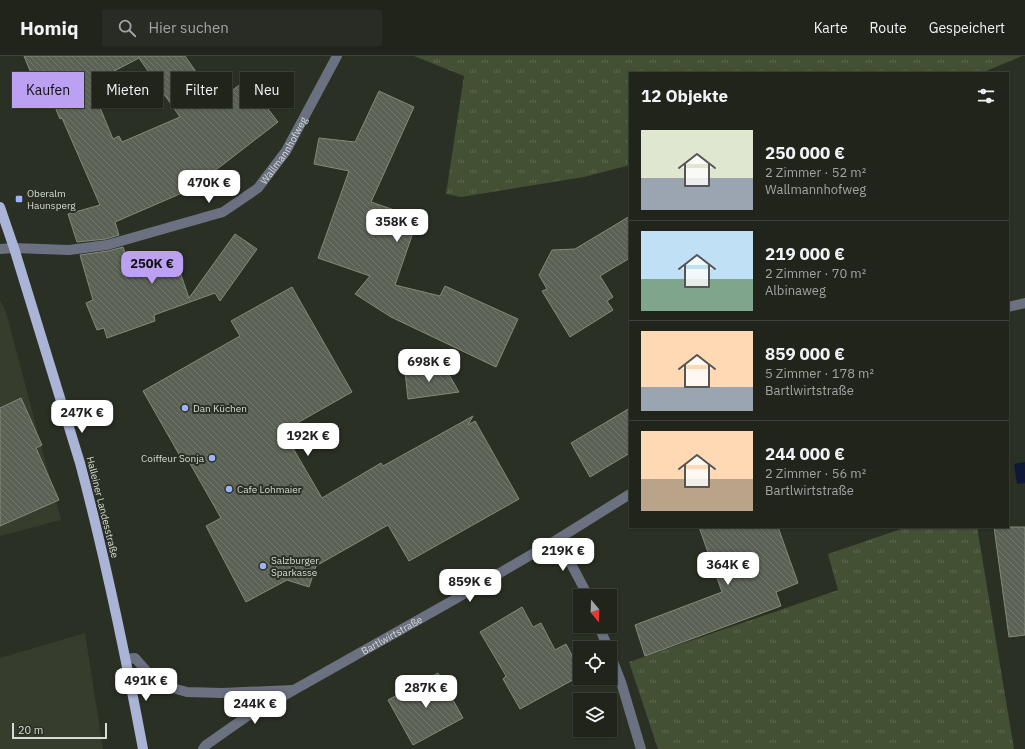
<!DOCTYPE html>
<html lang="de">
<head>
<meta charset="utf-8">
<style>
	:root { --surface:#20241b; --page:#282c24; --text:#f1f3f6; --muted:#a2a4a3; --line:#3d413a; --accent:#bca0f2 }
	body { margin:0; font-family:"IBM Plex Sans",sans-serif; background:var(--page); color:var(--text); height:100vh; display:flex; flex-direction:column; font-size:15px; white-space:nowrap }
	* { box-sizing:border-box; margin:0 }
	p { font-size:13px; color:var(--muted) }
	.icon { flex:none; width:22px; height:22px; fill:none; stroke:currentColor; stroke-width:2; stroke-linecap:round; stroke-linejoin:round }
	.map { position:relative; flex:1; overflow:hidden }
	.details { position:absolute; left:629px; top:16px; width:380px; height:456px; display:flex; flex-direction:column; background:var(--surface); border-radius:0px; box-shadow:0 1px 3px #0004,0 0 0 1px var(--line) }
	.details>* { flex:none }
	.top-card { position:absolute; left:12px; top:16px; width:380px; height:36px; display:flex; gap:8px }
	.needle { width:26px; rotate:161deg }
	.buttons { position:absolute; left:573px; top:533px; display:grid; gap:8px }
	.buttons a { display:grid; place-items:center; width:44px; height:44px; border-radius:0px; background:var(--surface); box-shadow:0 1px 3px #0004,0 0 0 1px var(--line); font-size:20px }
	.scale { position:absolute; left:12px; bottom:10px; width:95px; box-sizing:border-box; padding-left:4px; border:2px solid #d7dbd3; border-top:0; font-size:11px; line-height:14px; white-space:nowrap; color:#d7dbd3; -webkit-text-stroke:3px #2b3024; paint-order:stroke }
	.price { position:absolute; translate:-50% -34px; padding:0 9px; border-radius:8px; background:#fff; color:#222; font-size:13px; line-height:26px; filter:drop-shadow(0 1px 2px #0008) }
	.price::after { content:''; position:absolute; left:50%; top:24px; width:12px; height:9px; margin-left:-6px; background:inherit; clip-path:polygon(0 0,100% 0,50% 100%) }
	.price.on { background:var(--accent); color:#111 }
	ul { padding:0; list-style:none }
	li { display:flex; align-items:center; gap:12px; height:100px; padding:0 12px }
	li+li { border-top:1px solid var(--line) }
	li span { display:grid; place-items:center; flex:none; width:112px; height:80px; border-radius:0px; color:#555 }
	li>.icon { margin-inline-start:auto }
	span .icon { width:48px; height:48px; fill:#fffc; stroke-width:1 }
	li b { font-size:17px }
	h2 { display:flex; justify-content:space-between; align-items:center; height:48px; padding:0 12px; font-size:17px }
	.tag { padding:0 14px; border-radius:0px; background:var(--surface); box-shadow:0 1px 3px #0004,0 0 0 1px var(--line); font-size:14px; line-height:36px }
	.tag.on { background:var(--accent); color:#111 }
	header { display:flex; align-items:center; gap:24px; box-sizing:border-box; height:56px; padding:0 20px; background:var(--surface); border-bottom:1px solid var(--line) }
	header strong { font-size:19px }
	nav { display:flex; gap:22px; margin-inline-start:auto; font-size:14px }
	.search { width:280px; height:36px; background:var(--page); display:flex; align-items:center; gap:10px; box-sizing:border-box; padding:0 14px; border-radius:0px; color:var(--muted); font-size:15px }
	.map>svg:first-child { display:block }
	.built { fill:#363d2c }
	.grass { fill:url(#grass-tufts) }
	.water { fill:#111837 }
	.building { fill:url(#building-back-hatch); stroke:#838a7b; fill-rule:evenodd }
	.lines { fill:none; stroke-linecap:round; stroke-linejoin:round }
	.minor { stroke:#6c7182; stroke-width:10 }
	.major { stroke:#a9b4d7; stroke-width:10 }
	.poi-dot { fill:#9fb3fd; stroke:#2b3024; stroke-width:1.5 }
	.labels { text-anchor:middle; stroke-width:4; stroke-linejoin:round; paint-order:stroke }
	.street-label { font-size:10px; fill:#d7dbd3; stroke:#2b3024 }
	.poi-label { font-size:10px; fill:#d7dbd3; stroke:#2b3024; text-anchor:start }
</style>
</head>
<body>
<header>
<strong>Homiq</strong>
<div class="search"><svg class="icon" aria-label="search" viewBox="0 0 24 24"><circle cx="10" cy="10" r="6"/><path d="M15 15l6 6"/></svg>Hier suchen</div>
<nav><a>Karte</a><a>Route</a><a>Gespeichert</a></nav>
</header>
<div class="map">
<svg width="1025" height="693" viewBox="0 0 1025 693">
	<defs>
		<pattern id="grass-tufts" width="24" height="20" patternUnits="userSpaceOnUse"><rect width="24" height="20" fill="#445034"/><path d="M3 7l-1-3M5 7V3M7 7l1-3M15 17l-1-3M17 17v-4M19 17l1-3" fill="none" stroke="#5e6950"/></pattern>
		<pattern id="building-back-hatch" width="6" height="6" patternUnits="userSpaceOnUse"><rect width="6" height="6" fill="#5b6154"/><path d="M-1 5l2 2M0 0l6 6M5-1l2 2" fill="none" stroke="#72776c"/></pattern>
	</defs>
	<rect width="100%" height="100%" fill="#2b3024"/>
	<g class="built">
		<polygon points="0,244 6,256 61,464 0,480"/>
		<polygon points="85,577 103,693 0,693 0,602"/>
	</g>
	<g class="grass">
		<polygon points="414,0 1022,0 981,17 630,17 630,109 584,121 461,141 446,138 464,20"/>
		<polygon points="907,471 977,471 1014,693 658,693 629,606 838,534 828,498"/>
	</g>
	<polygon class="water" points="1025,406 1025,427 1017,428 1014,408"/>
	<g class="building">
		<path d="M 24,0 L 185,0 L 217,46 L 246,24 L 278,66 L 212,117 L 215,122 L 188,132 L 189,134 L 115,166 L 119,179 L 106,183 L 77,186 L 68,158 L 100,149 L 62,62 L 60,63 L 53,46 L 44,49 ZM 139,2 L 180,61 L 122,86 L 119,80 L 113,83 L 91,30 L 98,27 L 97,24 Z"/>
		<polygon points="379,35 414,51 371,146 418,162 395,229 440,240 445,230 518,263 496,311 391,261 355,238 370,220 318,202 349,115 314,108 319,82 355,86"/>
		<polygon points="630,160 630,202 600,220 613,241 607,245 613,254 570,281 542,235 547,233 539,219 552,194 575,193"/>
		<polygon points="235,178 257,193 220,245 215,237 154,259 155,265 107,282 104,272 97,274 86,247 93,244 80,199 108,195 123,191 130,210 173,196 189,242"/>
		<polygon points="292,231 352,336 283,375 322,442 381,407 383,410 473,360 468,369 475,365 519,443 409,505 388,469 316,510 309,531 287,524 246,546 206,470 221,462 188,404 184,407 143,335 240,280 231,265"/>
		<polygon points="444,310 459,336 408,343 405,315"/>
		<polygon points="21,342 42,389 36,392 59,444 0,470 0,352"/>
		<polygon points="630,352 630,397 590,421 571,387"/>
		<polygon points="699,471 778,471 798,527 776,536 781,550 645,600 635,569 722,536"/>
		<polygon points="994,471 1025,471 1025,579 1009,581"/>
		<polygon points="522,551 533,571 541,567 555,594 566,588 580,615 580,620 520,653 503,623 506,620 480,576"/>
		<polygon points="438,617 463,662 413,689 388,644"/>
	</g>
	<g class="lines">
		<g class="minor">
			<path id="s1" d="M 0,193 L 14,192 L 69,194 L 107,189 L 223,156 L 258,132 L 286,95 L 337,0"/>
			<polyline points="1008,251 1025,247"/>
			<polyline points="558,483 588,540"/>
			<polyline points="599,570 608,592"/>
			<polyline points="610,598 621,626 641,693"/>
			<polyline points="126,603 135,602 158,628 187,636 222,637 293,634"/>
			<path id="s2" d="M 203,693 L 206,689 L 246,661 L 450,546 L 558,483 L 630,438"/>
		</g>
		<path class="major" d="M 0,151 L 14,192 L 80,407 C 105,501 125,597 143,693"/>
	</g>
	<g class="poi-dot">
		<rect x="15" y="139" width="8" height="8" rx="2"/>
		<circle cx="185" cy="352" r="4"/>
		<circle cx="212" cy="402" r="4"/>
		<circle cx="229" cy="433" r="4"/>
		<circle cx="263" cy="510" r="4"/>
	</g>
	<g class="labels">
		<g class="street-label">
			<text dy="4" stroke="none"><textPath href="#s1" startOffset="316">Wallmannhofweg</textPath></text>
			<text transform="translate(103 451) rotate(76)" y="4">Halleiner Landesstraße</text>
			<text dy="4" stroke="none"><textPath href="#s2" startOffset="221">Bartlwirtstraße</textPath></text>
		</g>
		<g class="poi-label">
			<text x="27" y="141">Oberalm<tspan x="27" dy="12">Haunsperg</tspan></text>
			<text x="193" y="356">Dan Küchen</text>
			<text x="204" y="406" text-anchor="end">Coiffeur Sonja</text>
			<text x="237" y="437">Cafe Lohmaier</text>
			<text x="271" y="508">Salzburger<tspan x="271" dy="12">Sparkasse</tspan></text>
		</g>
	</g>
</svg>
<div class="buttons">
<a><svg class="needle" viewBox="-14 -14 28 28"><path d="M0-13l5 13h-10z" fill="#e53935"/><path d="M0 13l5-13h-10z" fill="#a2a4a3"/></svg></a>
<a><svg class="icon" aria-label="locate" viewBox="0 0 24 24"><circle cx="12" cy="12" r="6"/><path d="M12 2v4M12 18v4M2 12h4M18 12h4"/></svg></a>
<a><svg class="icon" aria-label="layers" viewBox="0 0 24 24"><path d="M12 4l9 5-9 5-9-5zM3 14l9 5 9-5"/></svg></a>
</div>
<div class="scale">20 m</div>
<b class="price" style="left:209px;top:148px">470K €</b>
<b class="price" style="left:397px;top:187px">358K €</b>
<b class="price on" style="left:152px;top:229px">250K €</b>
<b class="price" style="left:429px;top:327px">698K €</b>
<b class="price" style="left:82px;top:378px">247K €</b>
<b class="price" style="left:308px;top:401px">192K €</b>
<b class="price" style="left:563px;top:516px">219K €</b>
<b class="price" style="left:728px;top:530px">364K €</b>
<b class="price" style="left:470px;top:547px">859K €</b>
<b class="price" style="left:146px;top:646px">491K €</b>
<b class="price" style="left:426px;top:653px">287K €</b>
<b class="price" style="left:255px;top:669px">244K €</b>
<div class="top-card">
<a class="tag on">Kaufen</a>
<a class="tag">Mieten</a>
<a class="tag">Filter</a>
<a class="tag">Neu</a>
</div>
<section class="details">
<h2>12 Objekte<svg class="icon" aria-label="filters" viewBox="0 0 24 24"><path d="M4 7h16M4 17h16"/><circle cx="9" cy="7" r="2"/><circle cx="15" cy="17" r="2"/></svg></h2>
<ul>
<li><span style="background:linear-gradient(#dfe7d0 60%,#9aa5b1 0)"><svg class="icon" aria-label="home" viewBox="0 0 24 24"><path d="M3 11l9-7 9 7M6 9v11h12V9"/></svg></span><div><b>250 000 €</b><p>2 Zimmer · 52 m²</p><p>Wallmannhofweg</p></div></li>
<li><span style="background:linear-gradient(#bfe0f5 60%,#7fa58c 0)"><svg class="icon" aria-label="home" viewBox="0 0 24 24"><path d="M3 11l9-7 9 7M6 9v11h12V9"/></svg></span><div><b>219 000 €</b><p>2 Zimmer · 70 m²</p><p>Albinaweg</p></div></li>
<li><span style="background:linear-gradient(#ffd9b3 70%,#9aa5b1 0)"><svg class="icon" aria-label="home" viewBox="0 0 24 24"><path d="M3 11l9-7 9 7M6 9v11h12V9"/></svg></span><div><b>859 000 €</b><p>5 Zimmer · 178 m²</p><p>Bartlwirtstraße</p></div></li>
<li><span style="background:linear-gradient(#ffd9b3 60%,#b9a48a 0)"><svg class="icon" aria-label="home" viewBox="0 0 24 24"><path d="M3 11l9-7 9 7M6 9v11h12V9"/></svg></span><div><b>244 000 €</b><p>2 Zimmer · 56 m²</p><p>Bartlwirtstraße</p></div></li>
</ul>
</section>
</div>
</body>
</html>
